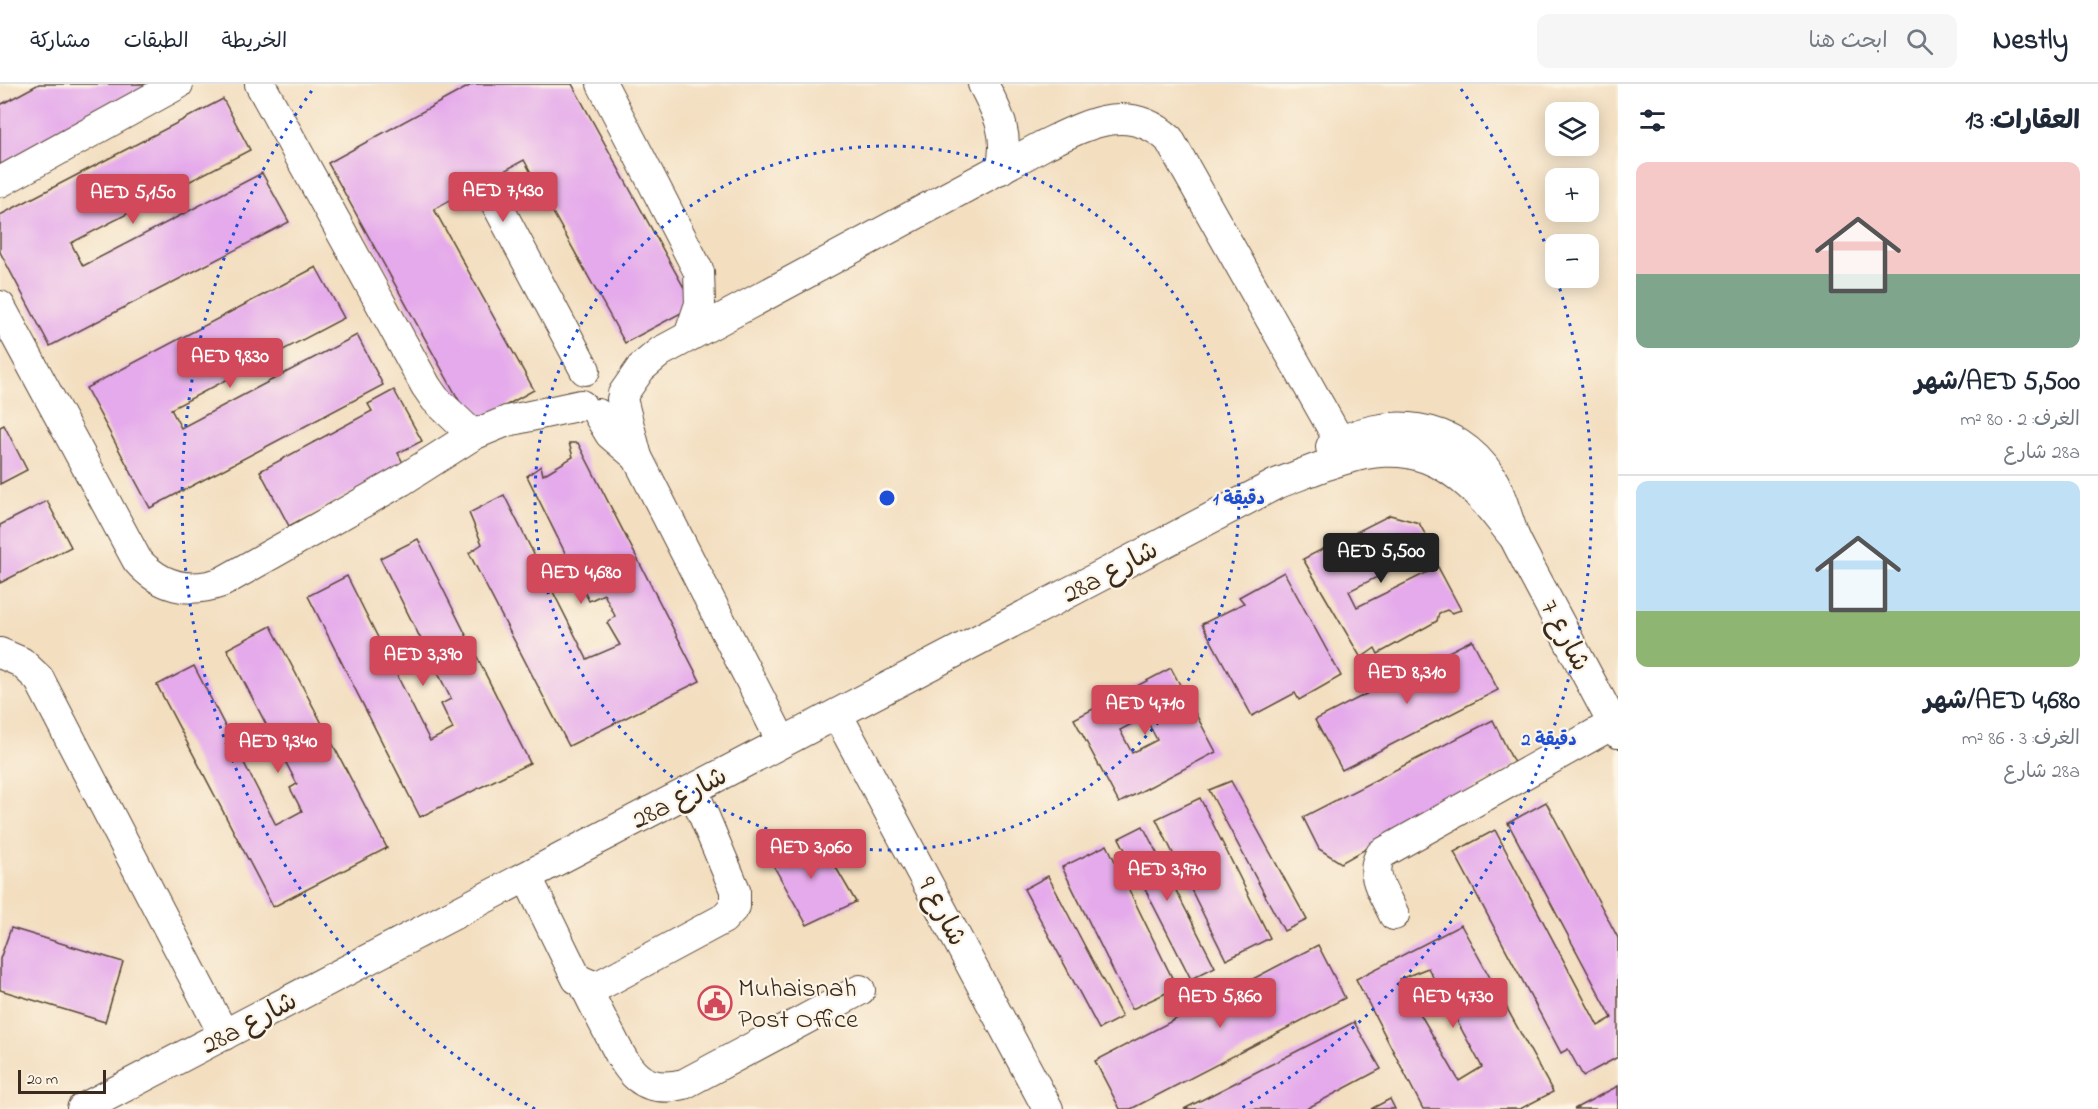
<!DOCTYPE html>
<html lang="ar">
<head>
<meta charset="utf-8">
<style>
	:root { --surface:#fff; --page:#f6f6f7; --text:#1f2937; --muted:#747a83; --line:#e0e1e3; --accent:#d1495b }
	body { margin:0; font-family:"Indie Flower","Playpen Sans Arabic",sans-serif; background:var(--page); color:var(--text); direction:rtl; height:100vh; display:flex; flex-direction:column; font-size:22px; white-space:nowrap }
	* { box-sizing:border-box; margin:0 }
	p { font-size:20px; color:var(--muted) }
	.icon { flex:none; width:33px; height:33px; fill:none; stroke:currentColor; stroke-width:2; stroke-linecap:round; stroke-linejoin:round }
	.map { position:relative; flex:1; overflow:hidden; direction:ltr }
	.panel { display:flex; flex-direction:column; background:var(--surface); width:480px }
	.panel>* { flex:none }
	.tools { position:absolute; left:1545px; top:18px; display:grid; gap:12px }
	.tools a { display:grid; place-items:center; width:54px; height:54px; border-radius:12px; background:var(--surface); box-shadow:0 3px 15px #0003; font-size:30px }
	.scale { position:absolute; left:18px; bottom:15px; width:88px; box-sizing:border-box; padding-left:6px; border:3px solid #3b2a1e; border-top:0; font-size:16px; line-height:21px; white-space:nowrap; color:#3b2a1e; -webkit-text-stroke:4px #fcf5e5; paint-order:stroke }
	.price { position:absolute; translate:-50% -51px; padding:0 14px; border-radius:6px; background:var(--accent); color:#fff; font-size:20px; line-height:39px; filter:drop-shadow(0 2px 3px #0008) }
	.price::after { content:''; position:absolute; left:50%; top:36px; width:18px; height:14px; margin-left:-9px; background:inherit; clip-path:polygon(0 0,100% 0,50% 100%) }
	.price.selected { background:#222; color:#fff }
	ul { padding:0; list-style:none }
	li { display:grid; align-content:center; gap:12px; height:318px; padding:0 18px }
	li+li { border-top:2px solid var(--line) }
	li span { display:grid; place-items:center; height:186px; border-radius:12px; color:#555 }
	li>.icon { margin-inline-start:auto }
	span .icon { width:108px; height:108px; fill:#fffc; stroke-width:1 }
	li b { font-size:26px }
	h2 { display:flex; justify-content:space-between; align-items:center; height:72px; padding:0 18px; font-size:26px }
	header { display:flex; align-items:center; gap:36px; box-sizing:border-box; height:84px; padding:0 30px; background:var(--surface); border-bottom:2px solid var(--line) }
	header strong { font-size:28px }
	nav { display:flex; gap:33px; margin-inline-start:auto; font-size:21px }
	.search { width:420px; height:54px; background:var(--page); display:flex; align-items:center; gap:15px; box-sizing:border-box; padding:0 21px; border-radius:12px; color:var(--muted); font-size:22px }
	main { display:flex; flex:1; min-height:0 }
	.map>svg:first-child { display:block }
	.building { fill:#e5aaeb; fill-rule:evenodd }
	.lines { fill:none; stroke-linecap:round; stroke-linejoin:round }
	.minor-casing { stroke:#574536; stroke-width:32 }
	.minor { stroke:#fff; stroke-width:30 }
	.ring { fill:none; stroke:#1d4ed8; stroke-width:3; stroke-dasharray:3 6 }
	.labels { text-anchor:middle; stroke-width:4.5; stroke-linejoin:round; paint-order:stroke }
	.street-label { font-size:27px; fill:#3b2a1e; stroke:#fcf5e5 }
	.poi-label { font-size:27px; fill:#3b2a1e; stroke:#fcf5e5; text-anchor:start }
	.centre { fill:#1d4ed8; stroke:#fcf5e5; stroke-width:3 }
	.ring-label { font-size:18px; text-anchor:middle; font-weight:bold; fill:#1d4ed8; stroke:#fcf5e5; stroke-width:4.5; stroke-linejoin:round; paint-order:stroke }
</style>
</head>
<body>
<header>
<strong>Nestly</strong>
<div class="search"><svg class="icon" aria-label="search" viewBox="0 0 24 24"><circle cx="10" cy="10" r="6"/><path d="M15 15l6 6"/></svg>ابحث هنا</div>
<nav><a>الخريطة</a><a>الطبقات</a><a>مشاركة</a></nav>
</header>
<main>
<section class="panel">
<h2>العقارات: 13<svg class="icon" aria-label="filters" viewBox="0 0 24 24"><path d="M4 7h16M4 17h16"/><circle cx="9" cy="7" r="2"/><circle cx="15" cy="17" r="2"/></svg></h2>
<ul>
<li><span style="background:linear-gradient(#f6c9c9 60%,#7fa58c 0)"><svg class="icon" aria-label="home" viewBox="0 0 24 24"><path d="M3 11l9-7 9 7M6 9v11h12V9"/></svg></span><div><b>AED 5,500/شهر</b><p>الغرف: 2 · 80 m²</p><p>28a شارع</p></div></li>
<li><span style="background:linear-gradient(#bfe0f5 70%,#8fb573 0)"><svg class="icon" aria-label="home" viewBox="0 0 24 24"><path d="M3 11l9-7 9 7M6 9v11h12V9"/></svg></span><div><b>AED 4,680/شهر</b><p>الغرف: 3 · 86 m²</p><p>28a شارع</p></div></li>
</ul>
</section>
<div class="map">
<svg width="1618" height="1025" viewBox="0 0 1618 1025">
	<rect width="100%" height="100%" fill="#fcf5e5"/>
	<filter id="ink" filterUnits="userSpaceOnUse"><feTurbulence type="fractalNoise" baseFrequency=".0167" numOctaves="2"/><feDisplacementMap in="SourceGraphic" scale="12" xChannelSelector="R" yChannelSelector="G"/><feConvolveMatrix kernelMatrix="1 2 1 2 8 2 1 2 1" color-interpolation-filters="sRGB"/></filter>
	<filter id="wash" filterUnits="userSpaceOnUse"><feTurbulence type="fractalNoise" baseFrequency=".008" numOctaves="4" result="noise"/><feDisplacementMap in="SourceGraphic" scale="24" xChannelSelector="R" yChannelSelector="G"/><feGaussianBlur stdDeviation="1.35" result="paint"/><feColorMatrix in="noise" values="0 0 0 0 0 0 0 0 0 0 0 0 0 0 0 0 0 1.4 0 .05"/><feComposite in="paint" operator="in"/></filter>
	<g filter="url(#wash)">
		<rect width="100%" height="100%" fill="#f3dec0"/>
		<g id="blocks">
			<g class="building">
				<polygon points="39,0 152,0 0,83 0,21"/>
				<polygon points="473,0 572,0 694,222 625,259 524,76 434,125 534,306 472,340 328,79"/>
				<polygon points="223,15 250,66 71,159 83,182 262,89 289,138 50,262 0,168 0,131"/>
				<polygon points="316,183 344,234 171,325 181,344 357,251 383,301 150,424 86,304"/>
				<polygon points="394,306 422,357 398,369 404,381 289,442 260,387 372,327 368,320"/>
				<polygon points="4,341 27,386 0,400 0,343"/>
				<polygon points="569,359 578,359 700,597 569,662 469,469 482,460 469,429 504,411 587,575 620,561 607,539 615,532 604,510 589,517 527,392 541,382 543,391 573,373"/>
				<polygon points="47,417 71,463 0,499 0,441"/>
				<polygon points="1390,431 1419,439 1433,465 1349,507 1357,523 1438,483 1461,526 1452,529 1447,526 1439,529 1437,537 1378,570 1375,564 1361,574 1303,475"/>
				<polygon points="418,455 530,679 420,733 308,512 347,492 430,657 453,645 441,620 451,615 380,474"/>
				<polygon points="1284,488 1341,592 1299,616 1295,609 1252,632 1202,540 1244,519 1239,513"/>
				<polygon points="271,542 387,764 273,823 157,601 194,582 276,741 302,727 290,704 297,700 227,565"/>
				<polygon points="1472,556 1498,606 1342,686 1315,636"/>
				<path d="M 1171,584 L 1216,668 L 1119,719 L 1074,635 ZM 1145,633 L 1157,656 L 1132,669 L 1120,646 Z"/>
				<polygon points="1493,636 1515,681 1341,779 1319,765 1303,733"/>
				<polygon points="1231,697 1307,836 1284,847 1209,706"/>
				<polygon points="1200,714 1270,854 1226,876 1156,735"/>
				<polygon points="1546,718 1618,854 1618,973 1583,992 1568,965 1561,969 1454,768 1495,746 1598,942 1612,934 1508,739"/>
				<polygon points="1143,742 1215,883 1191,895 1119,754"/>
				<polygon points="788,756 824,763 856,818 807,841 768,772"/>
				<polygon points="1107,761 1177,904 1132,925 1062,783"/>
				<polygon points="1048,792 1122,933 1099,945 1024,805"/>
				<path d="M 1461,841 L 1553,1008 L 1520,1025 L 1423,1025 L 1356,895 ZM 1428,884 L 1482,983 L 1459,997 L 1400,895 Z"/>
				<polygon points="11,844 123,878 105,938 0,906 0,875"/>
				<polygon points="1318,861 1345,914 1131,1025 1120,1025 1095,977"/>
				<polygon points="1354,938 1381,985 1306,1025 1184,1025"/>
				<polygon points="1618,1002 1618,1025 1574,1025"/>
				<polygon points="1390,1015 1395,1025 1371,1025"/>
			</g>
		</g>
	</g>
	<g filter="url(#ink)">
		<use href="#blocks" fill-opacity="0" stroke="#574536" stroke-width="1.5"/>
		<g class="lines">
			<defs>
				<g id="minor">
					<polyline points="260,0 426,302 435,315 473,351"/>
					<polyline points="602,0 699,188 700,220 689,252"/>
					<path d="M 983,0 C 998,29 1010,51 1001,85"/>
					<polyline points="0,98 178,0"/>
					<polyline points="495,117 585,286"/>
					<path d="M 0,222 L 137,476 C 160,503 189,510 222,498 L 401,397 L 473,351 L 507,337 L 581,321"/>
					<path d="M 623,310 L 641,284 L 660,268 L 1044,61 C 1086,41 1128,17 1169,55 L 1340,358"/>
					<polyline points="622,315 637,373 782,658"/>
					<polyline points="598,330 610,350 637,373"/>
					<path d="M 1331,363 C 1385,331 1456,337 1491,393 C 1502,411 1506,432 1514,452 C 1518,462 1524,471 1528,480 C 1558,537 1588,593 1618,649"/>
					<polyline points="0,569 21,578 39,595 224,951"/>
					<polyline points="837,630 1048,1025"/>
					<polyline points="527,793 577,895 593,902 602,900 723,835 735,822 735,806 693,706"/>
					<path d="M 1394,831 C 1385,811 1368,790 1381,770 L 1613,640"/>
					<path d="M 584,900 C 593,918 602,936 611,953 C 628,987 641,1011 684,1000 L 860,906"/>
					<path d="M 82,1025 L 1276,400 C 1346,374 1405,342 1469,401 C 1486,416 1500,436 1514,453"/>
				</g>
			</defs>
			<use href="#minor" class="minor-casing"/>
			<use href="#minor" class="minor"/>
		</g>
	</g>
	<g class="ring">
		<circle cx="887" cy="414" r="352"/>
		<path d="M535 1025A705 705 0 0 1 313 5M1461 5A705 705 0 0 1 1554 184M1557 196A705 705 0 0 1 1240 1025"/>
	</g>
	<defs>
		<symbol id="civic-ring" viewBox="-11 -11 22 22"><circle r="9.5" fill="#fcf5e5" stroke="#d1495b" stroke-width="1.5"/><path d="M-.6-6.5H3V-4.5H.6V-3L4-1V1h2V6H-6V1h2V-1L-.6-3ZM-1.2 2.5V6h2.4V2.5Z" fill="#d1495b"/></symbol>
	</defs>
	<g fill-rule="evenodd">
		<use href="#civic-ring" x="696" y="900" width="38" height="38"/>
	</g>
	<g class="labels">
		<g class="street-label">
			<text transform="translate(1110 487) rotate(-28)" y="9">28a شارع</text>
			<text transform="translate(1566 551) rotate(62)" y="9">شارع 7</text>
			<text transform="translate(679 713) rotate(-28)" y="9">28a شارع</text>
			<text transform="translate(943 827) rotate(62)" y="9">شارع 9</text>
			<text transform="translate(249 938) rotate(-28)" y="9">28a شارع</text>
		</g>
		<g class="poi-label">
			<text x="738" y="912">Muhaisnah<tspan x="738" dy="31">Post Office</tspan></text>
		</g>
	</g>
	<circle cx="887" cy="414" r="9" class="centre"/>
	<g class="ring-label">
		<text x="1239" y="420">1 دقيقة</text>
		<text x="1549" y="661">2 دقيقة</text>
	</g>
</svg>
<div class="tools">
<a><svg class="icon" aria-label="layers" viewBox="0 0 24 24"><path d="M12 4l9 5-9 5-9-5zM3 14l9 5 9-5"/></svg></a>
<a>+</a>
<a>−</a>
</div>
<div class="scale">20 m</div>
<b class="price" style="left:503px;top:139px">AED 7,430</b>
<b class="price" style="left:133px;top:141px">AED 5,150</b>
<b class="price" style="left:230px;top:305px">AED 9,830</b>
<b class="price selected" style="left:1381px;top:500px">AED 5,500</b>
<b class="price" style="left:581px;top:521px">AED 4,680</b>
<b class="price" style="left:423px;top:603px">AED 3,390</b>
<b class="price" style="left:1407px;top:621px">AED 8,310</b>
<b class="price" style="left:1145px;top:652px">AED 4,710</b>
<b class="price" style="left:278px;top:690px">AED 9,340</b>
<b class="price" style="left:811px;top:796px">AED 3,060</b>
<b class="price" style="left:1167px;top:818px">AED 3,970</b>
<b class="price" style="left:1220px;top:945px">AED 5,860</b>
<b class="price" style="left:1453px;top:945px">AED 4,730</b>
</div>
</main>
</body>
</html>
